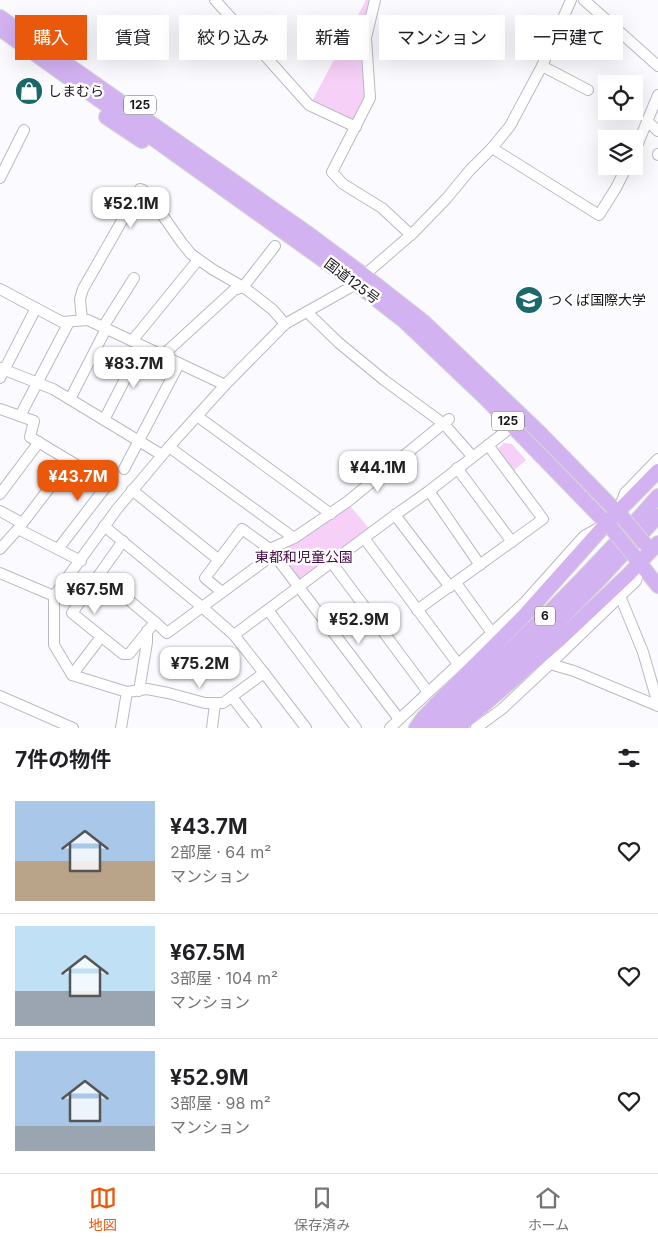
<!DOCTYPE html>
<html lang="ja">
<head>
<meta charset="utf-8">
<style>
	:root { --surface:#fff; --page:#f6f6f6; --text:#202124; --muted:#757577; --line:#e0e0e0; --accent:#ea580c }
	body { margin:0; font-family:Inter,"Noto Sans JP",sans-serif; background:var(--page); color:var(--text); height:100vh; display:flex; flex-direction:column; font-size:19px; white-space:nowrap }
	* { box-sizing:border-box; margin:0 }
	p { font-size:16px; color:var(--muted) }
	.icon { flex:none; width:28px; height:28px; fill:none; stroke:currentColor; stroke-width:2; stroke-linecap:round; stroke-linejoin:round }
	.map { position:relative; height:728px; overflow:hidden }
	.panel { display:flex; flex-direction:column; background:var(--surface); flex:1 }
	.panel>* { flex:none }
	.banner { position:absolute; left:15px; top:15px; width:629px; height:45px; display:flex; gap:10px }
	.buttons { position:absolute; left:598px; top:75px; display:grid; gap:10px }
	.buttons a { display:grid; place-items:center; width:45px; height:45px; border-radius:0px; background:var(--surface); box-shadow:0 5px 20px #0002; font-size:25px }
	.price { position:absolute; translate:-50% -42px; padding:0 11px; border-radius:10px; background:#fff; color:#222; font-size:16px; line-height:32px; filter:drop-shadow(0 1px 2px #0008) }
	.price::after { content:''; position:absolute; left:50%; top:30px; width:15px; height:11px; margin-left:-8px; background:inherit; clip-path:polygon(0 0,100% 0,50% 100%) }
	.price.on { background:var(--accent); color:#fff }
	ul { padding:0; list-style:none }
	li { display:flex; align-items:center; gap:15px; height:125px; padding:0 15px }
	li+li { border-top:1px solid var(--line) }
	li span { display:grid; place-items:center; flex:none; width:140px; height:100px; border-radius:0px; color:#555 }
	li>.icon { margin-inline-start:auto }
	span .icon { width:60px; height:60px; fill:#fffc; stroke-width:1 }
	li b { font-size:21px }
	h2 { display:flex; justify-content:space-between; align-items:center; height:60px; padding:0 15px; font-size:21px }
	.chip { padding:0 18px; border-radius:0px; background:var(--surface); box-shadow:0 5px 20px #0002; font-size:18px; line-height:45px }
	.chip.on { background:var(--accent); color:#fff }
	.dock { display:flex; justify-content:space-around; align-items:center; height:70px; border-top:1px solid var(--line); background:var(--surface); font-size:14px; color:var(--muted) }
	.dock a { display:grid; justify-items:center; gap:2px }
	.dock .on { color:var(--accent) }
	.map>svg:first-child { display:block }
	.green { fill:#f7d0f8 }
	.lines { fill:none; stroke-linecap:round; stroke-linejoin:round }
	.minor-casing { stroke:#bab9c3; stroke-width:12 }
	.highway-casing { stroke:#d5d5d6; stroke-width:16 }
	.minor { stroke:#fff; stroke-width:10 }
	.highway { stroke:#d3b2f2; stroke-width:14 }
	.highway-bridge-casing { stroke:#d5d5d6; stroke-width:16; stroke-linecap:butt }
	.highway-bridge { stroke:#d3b2f2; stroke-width:14 }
	.labels { text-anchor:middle; stroke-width:5; stroke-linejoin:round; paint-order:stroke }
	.shield { fill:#fff; stroke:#5d5c5f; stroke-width:1 }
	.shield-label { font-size:12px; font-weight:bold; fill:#17161a }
	.poi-label { font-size:14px; fill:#17161a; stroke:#fff; text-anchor:start }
	.street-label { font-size:14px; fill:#17161a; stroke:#fff }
	.park-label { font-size:14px; fill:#440b47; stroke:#fff }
</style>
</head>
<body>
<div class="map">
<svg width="658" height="728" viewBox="0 0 658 728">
	<rect width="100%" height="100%" fill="#fbfbff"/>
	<g class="green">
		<polygon points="366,0 373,0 367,98 355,125 311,103"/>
		<polygon points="504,443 512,444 526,460 512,472 496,451"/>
		<polygon points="347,502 372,532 299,587 270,549"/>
	</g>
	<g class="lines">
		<defs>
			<g id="minor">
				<polyline points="215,0 309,105 356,127"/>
				<polyline points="375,0 366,38 370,98 332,172 343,184 382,208 411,235"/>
				<polyline points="584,0 658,66"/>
				<polyline points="542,66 588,90"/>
				<polyline points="647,121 658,131"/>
				<polyline points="492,148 510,126 542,66 571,0"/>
				<polyline points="634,153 658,95"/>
				<polyline points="658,154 658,155"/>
				<polyline points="0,178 24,130"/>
				<polyline points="0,289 62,322 88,320 225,385"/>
				<polyline points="307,312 339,343 384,380 444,424 472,456"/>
				<polyline points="82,320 80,299 83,289 140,189 143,190 149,196 182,243 191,254 212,269 243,287 254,295 273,310 285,324"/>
				<polyline points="103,327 134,278"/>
				<polyline points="132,341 198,260"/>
				<polyline points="162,356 234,290 243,287 275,246"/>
				<polyline points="0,368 53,389 162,455"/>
				<polyline points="0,378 36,308"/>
				<polyline points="70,399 106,329"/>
				<polyline points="0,409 34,421 30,437 108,484 58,549"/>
				<polyline points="20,416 69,322"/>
				<polyline points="197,416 331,514"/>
				<polyline points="104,420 142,346"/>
				<polyline points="169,447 294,538"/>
				<polyline points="457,468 512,542"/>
				<polyline points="124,469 179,364"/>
				<polyline points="132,490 219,560"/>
				<polyline points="429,491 480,565"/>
				<polyline points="0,494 39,442"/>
				<polyline points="620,506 625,493 658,459"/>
				<polyline points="0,511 22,523"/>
				<polyline points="395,515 450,587"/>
				<polyline points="104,526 202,607 234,635 264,673 306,728"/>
				<polyline points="18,529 81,561"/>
				<polyline points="364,538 458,664"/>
				<polyline points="123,541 72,613 123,654 129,654 155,622 167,633 274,554"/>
				<polyline points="0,549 18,529 70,461"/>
				<polyline points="332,563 428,692"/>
				<polyline points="0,573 54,596"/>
				<polyline points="99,575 155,622"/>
				<polyline points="456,583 492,633"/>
				<polyline points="222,592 205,578 242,529 270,549"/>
				<polyline points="620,596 643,652 658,704"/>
				<polyline points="268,610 356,728"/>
				<polyline points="417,610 543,519 488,445"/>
				<polyline points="234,635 395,515 429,491 505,432 521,414"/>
				<polyline points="550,664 574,671 658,706"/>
				<polyline points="72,675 101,637"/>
				<polyline points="139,691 147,642 147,631"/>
				<polyline points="127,692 147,689 168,693 205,703 223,703 264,673"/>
				<polyline points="0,696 73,728"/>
				<polyline points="232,697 256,728"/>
				<polyline points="399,719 270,549 294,538 347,502 449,419"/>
				<polyline points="121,728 127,692 72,675 54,645 54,596 117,509 169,447 225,385 285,324 349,288 376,265 413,233 446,199 470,170 492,148 599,215 616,188 627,166"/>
				<polyline points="212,728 215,704"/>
				<polyline points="390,728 524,603 584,536 600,527"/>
				<polyline points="476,728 502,709 550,664 636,581 640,564"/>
			</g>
			<g id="highway">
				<polyline points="0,17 306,232 364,275 424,322 538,431 623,518"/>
				<polyline points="0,29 355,283 404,321 486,399 612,529"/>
				<polyline points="106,117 142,141"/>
				<polyline points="635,557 658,586"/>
				<path d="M 427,726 C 509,654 587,578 658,496"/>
				<polyline points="416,728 423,718 449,691 524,616 607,523 658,471"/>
				<polyline points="443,728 528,652 599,580 658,516"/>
				<polyline points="457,728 559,640 629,574 658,543"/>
			</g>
		</defs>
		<use href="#minor" class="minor-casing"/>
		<use href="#highway" class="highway-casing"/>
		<use href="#minor" class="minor"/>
		<use href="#highway" class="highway"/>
		<defs>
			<g id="highway-bridge">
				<polyline points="623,518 645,544"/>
				<polyline points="612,529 635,557"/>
			</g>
		</defs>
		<use href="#highway-bridge" class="highway-bridge-casing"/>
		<use href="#highway-bridge" class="highway-bridge"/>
	</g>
	<defs>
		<symbol id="shop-disc" viewBox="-11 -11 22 22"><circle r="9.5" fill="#1a686a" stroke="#fff"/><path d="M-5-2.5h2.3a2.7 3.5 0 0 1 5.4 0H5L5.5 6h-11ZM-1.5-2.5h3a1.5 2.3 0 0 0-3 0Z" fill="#fff"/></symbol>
		<symbol id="university-disc" viewBox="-11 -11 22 22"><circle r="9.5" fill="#1a686a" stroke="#fff"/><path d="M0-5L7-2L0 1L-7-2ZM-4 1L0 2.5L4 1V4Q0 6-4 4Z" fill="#fff"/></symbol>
	</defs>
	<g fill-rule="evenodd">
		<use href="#shop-disc" x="13" y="75" width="32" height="32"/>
		<use href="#university-disc" x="513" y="284" width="32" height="32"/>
	</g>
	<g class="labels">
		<g class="shield">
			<rect x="124" y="95.5" width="32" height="19" rx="4"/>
			<rect x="492" y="411.5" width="32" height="19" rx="4"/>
			<rect x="535" y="606.5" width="20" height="19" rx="4"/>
		</g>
		<g class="shield-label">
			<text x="140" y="109">125</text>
			<text x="508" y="425">125</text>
			<text x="545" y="620">6</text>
		</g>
		<g class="poi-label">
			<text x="48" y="96">しまむら</text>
			<text x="548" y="305">つくば国際大学</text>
		</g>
		<g class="street-label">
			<text transform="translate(352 281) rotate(37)" y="5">国道125号</text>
		</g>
		<g class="park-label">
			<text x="304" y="562">東都和児童公園</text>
		</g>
	</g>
</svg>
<div class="buttons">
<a><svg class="icon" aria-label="locate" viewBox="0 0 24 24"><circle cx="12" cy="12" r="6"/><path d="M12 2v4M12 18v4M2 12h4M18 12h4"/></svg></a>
<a><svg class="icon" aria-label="layers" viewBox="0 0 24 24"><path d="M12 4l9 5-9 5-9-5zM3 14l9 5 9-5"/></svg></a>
</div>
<b class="price" style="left:131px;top:229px">¥52.1M</b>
<b class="price" style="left:134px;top:389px">¥83.7M</b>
<b class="price" style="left:378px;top:493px">¥44.1M</b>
<b class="price on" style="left:78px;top:502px">¥43.7M</b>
<b class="price" style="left:95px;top:615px">¥67.5M</b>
<b class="price" style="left:359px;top:645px">¥52.9M</b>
<b class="price" style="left:200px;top:689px">¥75.2M</b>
<div class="banner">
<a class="chip on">購入</a>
<a class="chip">賃貸</a>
<a class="chip">絞り込み</a>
<a class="chip">新着</a>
<a class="chip">マンション</a>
<a class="chip">一戸建て</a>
</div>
</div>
<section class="panel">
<h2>7件の物件<svg class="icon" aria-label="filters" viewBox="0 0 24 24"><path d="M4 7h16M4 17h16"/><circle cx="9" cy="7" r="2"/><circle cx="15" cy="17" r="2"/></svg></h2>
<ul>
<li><span style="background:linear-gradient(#a9c7e8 60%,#b9a48a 0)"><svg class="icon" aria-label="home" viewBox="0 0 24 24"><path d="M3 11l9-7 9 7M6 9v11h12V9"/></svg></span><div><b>¥43.7M</b><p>2部屋 · 64 m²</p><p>マンション</p></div><svg class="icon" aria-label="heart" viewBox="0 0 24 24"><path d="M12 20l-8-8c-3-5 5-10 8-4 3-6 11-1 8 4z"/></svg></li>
<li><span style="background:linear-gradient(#bfe0f5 65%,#9aa5b1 0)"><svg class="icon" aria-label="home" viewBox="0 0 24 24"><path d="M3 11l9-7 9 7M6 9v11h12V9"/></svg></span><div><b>¥67.5M</b><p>3部屋 · 104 m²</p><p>マンション</p></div><svg class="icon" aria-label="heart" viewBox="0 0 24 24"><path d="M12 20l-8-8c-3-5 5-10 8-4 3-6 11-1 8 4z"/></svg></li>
<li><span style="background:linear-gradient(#a9c7e8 75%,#9aa5b1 0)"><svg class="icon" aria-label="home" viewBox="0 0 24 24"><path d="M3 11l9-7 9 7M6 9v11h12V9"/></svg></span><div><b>¥52.9M</b><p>3部屋 · 98 m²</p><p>マンション</p></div><svg class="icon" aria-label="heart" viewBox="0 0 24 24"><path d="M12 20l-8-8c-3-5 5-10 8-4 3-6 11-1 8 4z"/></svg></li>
</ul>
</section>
<nav class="dock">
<a class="on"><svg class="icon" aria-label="map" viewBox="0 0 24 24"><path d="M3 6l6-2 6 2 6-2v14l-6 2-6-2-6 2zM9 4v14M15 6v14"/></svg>地図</a>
<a><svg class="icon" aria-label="saved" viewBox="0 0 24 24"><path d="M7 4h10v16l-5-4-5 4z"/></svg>保存済み</a>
<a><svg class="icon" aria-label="home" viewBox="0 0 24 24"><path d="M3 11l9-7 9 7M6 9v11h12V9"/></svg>ホーム</a>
</nav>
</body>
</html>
